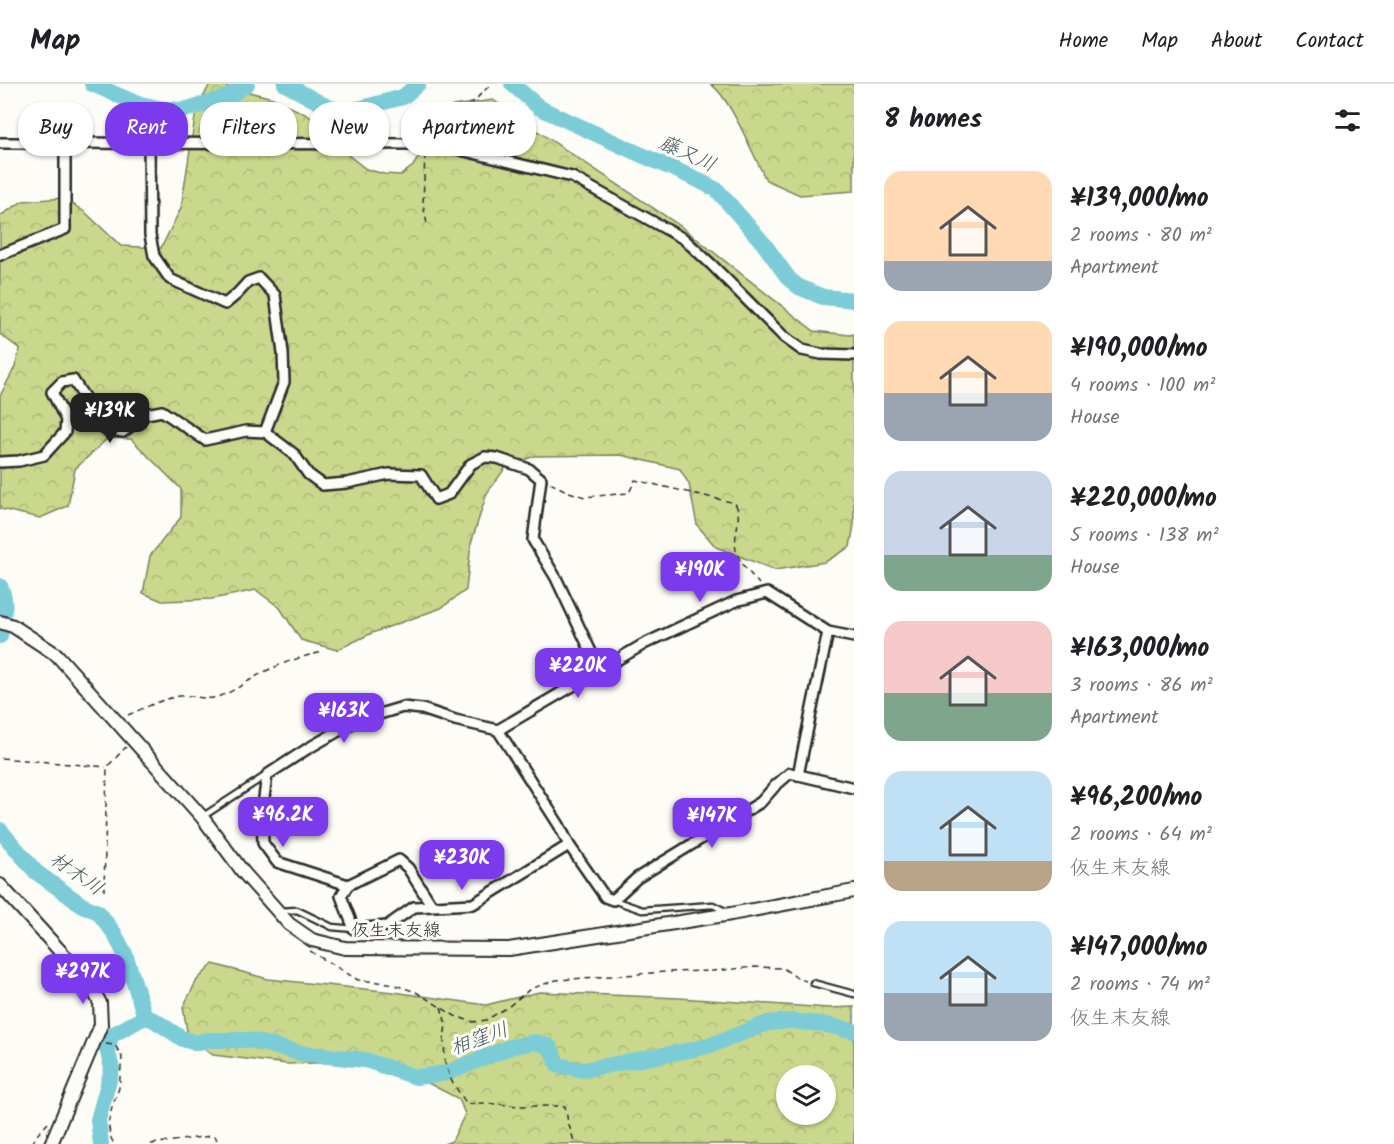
<!DOCTYPE html>
<html lang="en">
<head>
<meta charset="utf-8">
<style>
	:root { --surface:#fff; --page:#f2f2f2; --text:#202124; --muted:#757577; --line:#e0e0e0; --accent:#7c3aed }
	body { margin:0; font-family:Kalam,"Klee One",sans-serif; background:var(--page); color:var(--text); height:100vh; display:flex; flex-direction:column; font-size:22px; white-space:nowrap }
	* { box-sizing:border-box; margin:0 }
	p { font-size:20px; color:var(--muted) }
	.icon { flex:none; width:33px; height:33px; fill:none; stroke:currentColor; stroke-width:2; stroke-linecap:round; stroke-linejoin:round }
	.map { position:relative; flex:1; overflow:hidden }
	.side { display:flex; flex-direction:column; background:var(--surface); width:540px }
	.side>* { flex:none }
	.top-card { position:absolute; left:18px; top:18px; width:570px; height:54px; display:flex; gap:12px }
	.buttons { position:absolute; left:776px; top:981px; display:grid; gap:12px }
	.buttons a { display:grid; place-items:center; width:60px; height:60px; border-radius:50%; background:var(--surface); box-shadow:0 2px 4px #0004; font-size:30px }
	.price { position:absolute; translate:-50% -51px; padding:0 14px; border-radius:12px; background:var(--accent); color:#fff; font-size:20px; line-height:39px; filter:drop-shadow(0 2px 3px #0008) }
	.price::after { content:''; position:absolute; left:50%; top:36px; width:18px; height:14px; margin-left:-9px; background:inherit; clip-path:polygon(0 0,100% 0,50% 100%) }
	.price.current { background:#222; color:#fff }
	ul { padding:0; list-style:none }
	li { display:flex; align-items:center; gap:18px; height:150px; padding:0 30px }
	li span { display:grid; place-items:center; flex:none; width:168px; height:120px; border-radius:18px; color:#555 }
	li>.icon { margin-inline-start:auto }
	span .icon { width:72px; height:72px; fill:#fffc; stroke-width:1 }
	li b { font-size:26px }
	h2 { display:flex; justify-content:space-between; align-items:center; height:72px; padding:0 30px; font-size:26px }
	.chip { padding:0 21px; border-radius:24px; background:var(--surface); box-shadow:0 2px 4px #0004; font-size:21px; line-height:54px }
	.chip.current { background:var(--accent); color:#fff }
	header { display:flex; align-items:center; gap:36px; box-sizing:border-box; height:84px; padding:0 30px; background:var(--surface); border-bottom:2px solid var(--line) }
	header strong { font-size:28px }
	nav { display:flex; gap:33px; margin-inline-start:auto; font-size:21px }
	main { display:flex; flex:1; min-height:0 }
	.map>svg:first-child { display:block }
	.forest { fill:url(#forest-crowns); stroke:#7a825c; stroke-width:1.5; fill-rule:evenodd }
	.lines { fill:none; stroke-linecap:round; stroke-linejoin:round }
	.river { stroke:#7cccd7; stroke-width:16 }
	.service-casing { stroke:#2b2b2b; stroke-width:9 }
	.minor-casing { stroke:#2b2b2b; stroke-width:14 }
	.secondary-casing { stroke:#2b2b2b; stroke-width:16 }
	.path { stroke:#2b2b2b; stroke-width:1.5; stroke-dasharray:6 4.5; stroke-linecap:butt }
	.service { stroke:#fdfcf7; stroke-width:4.5 }
	.minor { stroke:#fdfcf7; stroke-width:9 }
	.secondary { stroke:#fdfcf7; stroke-width:12 }
	.labels { text-anchor:middle; stroke-width:6; stroke-linejoin:round; paint-order:stroke }
	.street-label { font-size:18px; fill:#2b2b2b; stroke:#fdfcf7 }
	.water-label { font-size:20px; font-style:italic; fill:#435b5f; stroke:#fdfcf7 }
</style>
</head>
<body>
<header>
<strong>Map</strong>
<nav><a>Home</a><a>Map</a><a>About</a><a>Contact</a></nav>
</header>
<main>
<div class="map">
<svg width="854" height="1060" viewBox="0 0 854 1060">
	<defs>
		<pattern id="forest-crowns" width="20" height="18" patternUnits="userSpaceOnUse" patternTransform="scale(1.5)"><rect width="20" height="18" fill="#c9d88c"/><path d="M2 6a3 3 0 1 1 6 0M12 15a3 3 0 1 1 6 0" fill="none" stroke="#adba79"/></pattern>
	</defs>
	<rect width="100%" height="100%" fill="#fdfcf7"/>
	<filter id="ink" filterUnits="userSpaceOnUse"><feTurbulence type="fractalNoise" baseFrequency=".0167" numOctaves="2"/><feDisplacementMap in="SourceGraphic" scale="12" xChannelSelector="R" yChannelSelector="G"/><feConvolveMatrix kernelMatrix="1 2 1 2 8 2 1 2 1" color-interpolation-filters="sRGB"/></filter>
	<g filter="url(#ink)">
		<g class="forest">
			<polygon points="210,0 216,0 273,14 309,32 334,60 366,85 384,90 401,91 413,82 433,50 453,22 493,16 555,59 679,141 814,247 850,251 854,250 854,441 850,463 825,478 775,486 716,463 697,441 689,400 680,385 621,371 534,372 506,383 487,409 471,459 466,506 441,524 372,549 337,566 301,556 280,524 256,506 212,515 162,517 143,509 150,472 181,433 181,405 131,355 108,354 75,385 68,422 40,434 0,425 0,312 15,283 20,265 0,250 0,132 23,117 64,114 86,129 121,162 161,164 181,124 196,27"/>
			<path d="M 710,0 L 854,0 L 854,107 L 800,111 L 766,96 C 755,75 729,10 710,0 Z"/>
			<path d="M 213,880 L 268,895 L 393,908 L 486,921 L 539,908 L 679,914 L 828,924 L 854,923 L 854,1060 L 444,1060 L 452,1057 L 465,1030 L 459,1015 L 399,984 L 370,977 L 287,980 L 213,971 L 188,953 L 183,923 L 197,896 ZM 786,992 L 825,992 L 825,1030 L 786,1030 Z"/>
		</g>
		<g class="lines">
			<g class="river">
				<polyline points="92,0 136,19 163,25 184,26 226,14 247,0"/>
				<polyline points="285,0 324,21 343,29 403,13 418,0"/>
				<polyline points="512,0 540,24 635,68 694,94 717,106 764,160 789,195 799,203 823,213 854,216"/>
				<path d="M 0,502 C 9,520 2,533 0,552"/>
				<polyline points="0,746 36,788 82,821 98,828 114,849 125,870 145,933"/>
				<polyline points="145,933 154,936 183,955 196,959 206,956 249,956 300,969 365,976 416,993 447,989 510,963 536,958 550,963 558,981 583,986 690,966 711,961 768,939 790,937 822,940 854,947"/>
				<polyline points="101,1060 98,1036 112,985 107,964 112,951 145,933"/>
			</g>
			<defs>
				<g id="service">
					<polyline points="202,733 265,692"/>
					<polyline points="613,816 642,826 713,821 727,828"/>
					<polyline points="280,827 297,826 332,843 354,845"/>
					<polyline points="813,899 854,910"/>
				</g>
				<g id="minor">
					<polyline points="0,59 436,60 572,93 684,155 711,180 784,253 802,266 821,270 854,271"/>
					<polyline points="149,59 150,151 154,172 170,195 225,220 237,210 248,198 259,194 275,211 283,269 284,298 265,348"/>
					<polyline points="0,171 65,145 65,59"/>
					<polyline points="0,378 19,377 44,371 65,348 66,336 52,308 62,298 73,296 105,345 123,348 146,330 162,327 205,356 246,347 265,348 294,370 308,390 323,401 347,399 389,390 421,391 436,415 449,410 471,380 485,373 497,374 529,385 541,395 533,456 556,494 600,587"/>
					<polyline points="498,646 559,741 569,761 605,813 613,816 637,794 761,718 775,702 790,689 854,704"/>
					<polyline points="798,691 828,548"/>
					<polyline points="348,801 277,778 263,759 262,729 267,691 307,665 356,637 403,623 422,625 455,636 498,646 644,560 736,517 767,509 828,548 854,553"/>
					<polyline points="432,822 408,784 399,776 348,801 341,812 354,845 387,842 414,823 473,820 569,761"/>
				</g>
				<g id="secondary">
					<polyline points="0,538 13,542 57,571 202,733 243,788 289,840 312,856 345,864 509,865 731,830 854,807"/>
					<polyline points="0,801 90,900 100,919 101,941 51,1060"/>
				</g>
			</defs>
			<use href="#service" class="service-casing"/>
			<use href="#minor" class="minor-casing"/>
			<use href="#secondary" class="secondary-casing"/>
			<g class="path">
				<polyline points="440,51 491,0"/>
				<polyline points="425,70 423,120 427,140"/>
				<path d="M 550,399 L 569,408 L 585,413 L 629,409 L 635,396 L 735,419 C 744,435 731,453 737,470 C 741,481 752,491 759,500"/>
				<path d="M 128,631 C 144,624 162,615 180,612 C 192,610 204,617 217,613 C 234,608 247,597 262,589 C 282,579 302,572 324,568"/>
				<polyline points="1,674 106,683"/>
				<polyline points="104,807 107,683 126,663"/>
				<polyline points="310,867 358,896 389,899 416,908 455,932 473,938 486,936 508,923 530,905 556,896 666,888 713,887 755,883 783,884 797,894 806,897"/>
				<polyline points="441,923 446,940 444,956 445,979 452,998 467,1020 484,1019 519,1022 565,1022 568,1038 575,1060"/>
				<polyline points="106,960 115,961 122,973 119,1004 112,1023 108,1040 111,1054 114,1060"/>
				<polyline points="32,1060 37,1051 48,1039"/>
				<polyline points="151,1060 210,1052 215,1052 219,1060"/>
			</g>
			<use href="#service" class="service"/>
			<use href="#minor" class="minor"/>
			<use href="#secondary" class="secondary"/>
		</g>
	</g>
	<g class="labels">
		<g class="street-label">
			<text x="396" y="852">仮生末友線</text>
		</g>
		<g class="water-label">
			<text transform="translate(688 69) rotate(25)" y="7">藤又川</text>
			<text transform="translate(77 789) rotate(35)" y="7">材木川</text>
			<text transform="translate(479 954) rotate(-20)" y="7">相窪川</text>
		</g>
	</g>
</svg>
<div class="buttons">
<a><svg class="icon" aria-label="layers" viewBox="0 0 24 24"><path d="M12 4l9 5-9 5-9-5zM3 14l9 5 9-5"/></svg></a>
</div>
<b class="price current" style="left:110px;top:360px">¥139K</b>
<b class="price" style="left:700px;top:519px">¥190K</b>
<b class="price" style="left:578px;top:615px">¥220K</b>
<b class="price" style="left:344px;top:660px">¥163K</b>
<b class="price" style="left:283px;top:764px">¥96.2K</b>
<b class="price" style="left:712px;top:765px">¥147K</b>
<b class="price" style="left:462px;top:807px">¥230K</b>
<b class="price" style="left:83px;top:921px">¥297K</b>
<div class="top-card">
<a class="chip">Buy</a>
<a class="chip current">Rent</a>
<a class="chip">Filters</a>
<a class="chip">New</a>
<a class="chip">Apartment</a>
</div>
</div>
<section class="side">
<h2>8 homes<svg class="icon" aria-label="filters" viewBox="0 0 24 24"><path d="M4 7h16M4 17h16"/><circle cx="9" cy="7" r="2"/><circle cx="15" cy="17" r="2"/></svg></h2>
<ul>
<li><span style="background:linear-gradient(#ffd9b3 75%,#9aa5b1 0)"><svg class="icon" aria-label="home" viewBox="0 0 24 24"><path d="M3 11l9-7 9 7M6 9v11h12V9"/></svg></span><div><b>¥139,000/mo</b><p>2 rooms · 80 m²</p><p>Apartment</p></div></li>
<li><span style="background:linear-gradient(#ffd9b3 60%,#9aa5b1 0)"><svg class="icon" aria-label="home" viewBox="0 0 24 24"><path d="M3 11l9-7 9 7M6 9v11h12V9"/></svg></span><div><b>¥190,000/mo</b><p>4 rooms · 100 m²</p><p>House</p></div></li>
<li><span style="background:linear-gradient(#c9d6e8 70%,#7fa58c 0)"><svg class="icon" aria-label="home" viewBox="0 0 24 24"><path d="M3 11l9-7 9 7M6 9v11h12V9"/></svg></span><div><b>¥220,000/mo</b><p>5 rooms · 138 m²</p><p>House</p></div></li>
<li><span style="background:linear-gradient(#f6c9c9 60%,#7fa58c 0)"><svg class="icon" aria-label="home" viewBox="0 0 24 24"><path d="M3 11l9-7 9 7M6 9v11h12V9"/></svg></span><div><b>¥163,000/mo</b><p>3 rooms · 86 m²</p><p>Apartment</p></div></li>
<li><span style="background:linear-gradient(#bfe0f5 75%,#b9a48a 0)"><svg class="icon" aria-label="home" viewBox="0 0 24 24"><path d="M3 11l9-7 9 7M6 9v11h12V9"/></svg></span><div><b>¥96,200/mo</b><p>2 rooms · 64 m²</p><p>仮生末友線</p></div></li>
<li><span style="background:linear-gradient(#bfe0f5 60%,#9aa5b1 0)"><svg class="icon" aria-label="home" viewBox="0 0 24 24"><path d="M3 11l9-7 9 7M6 9v11h12V9"/></svg></span><div><b>¥147,000/mo</b><p>2 rooms · 74 m²</p><p>仮生末友線</p></div></li>
</ul>
</section>
</main>
</body>
</html>
